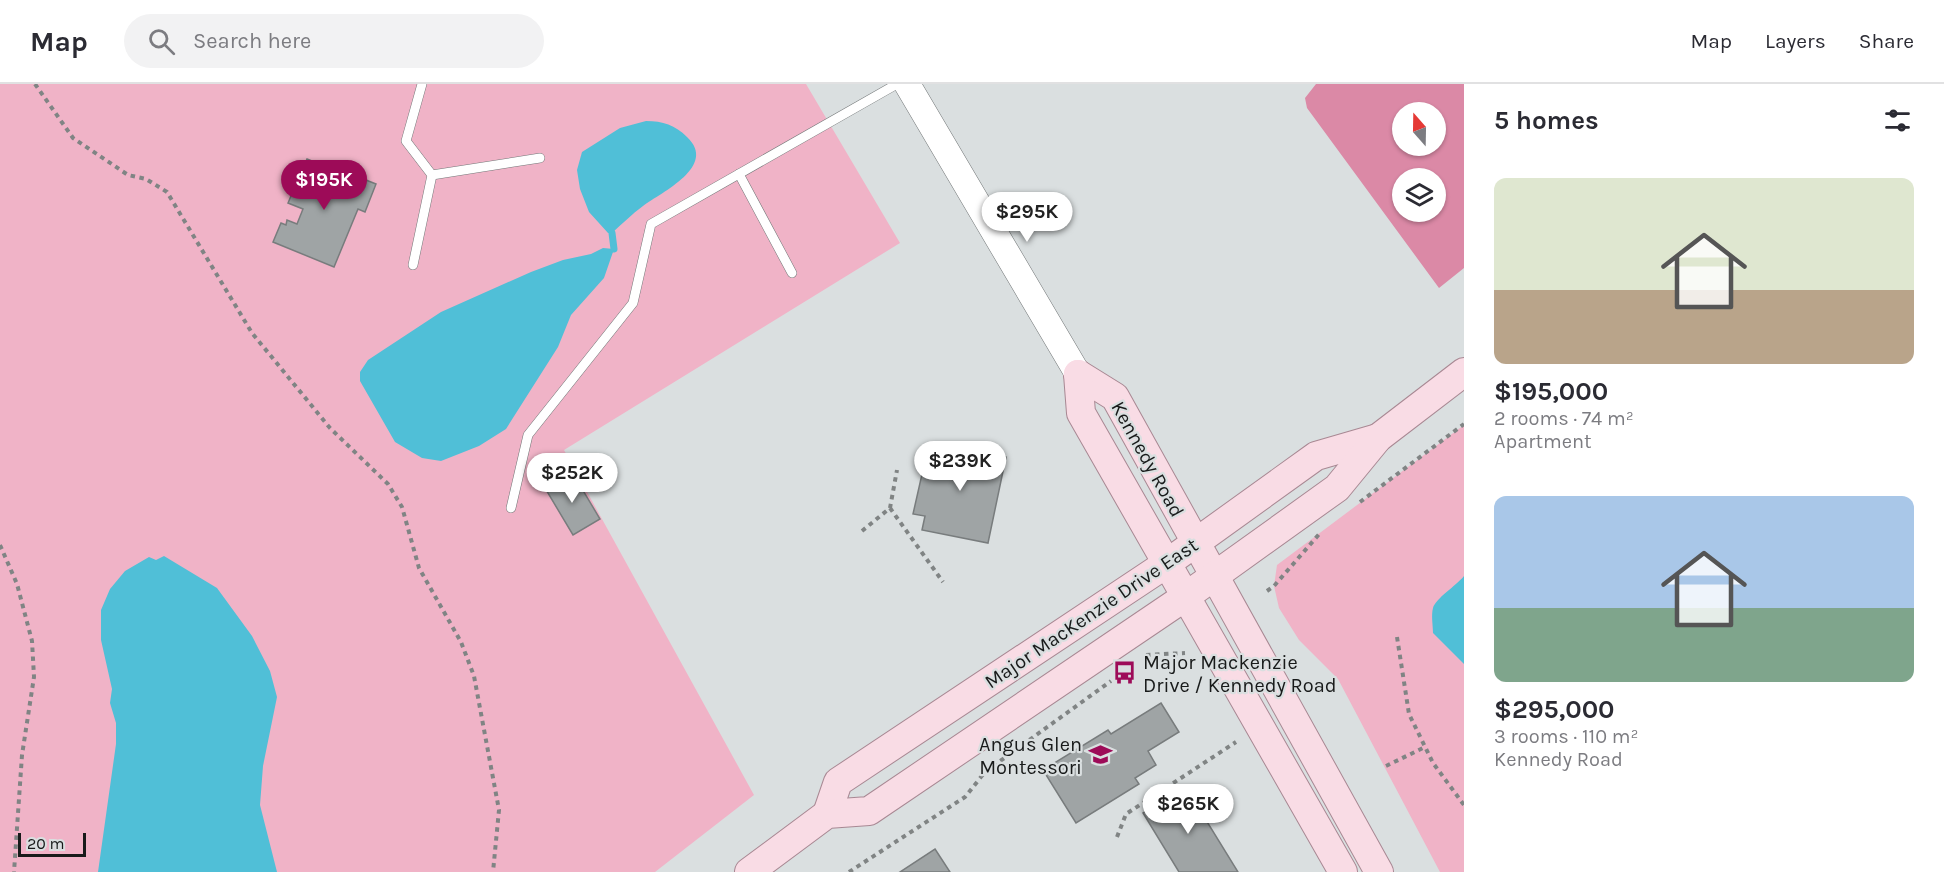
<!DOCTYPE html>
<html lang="en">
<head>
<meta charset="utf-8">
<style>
	:root { --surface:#fff; --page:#f2f2f3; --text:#2b2b33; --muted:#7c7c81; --line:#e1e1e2; --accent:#9d0b58 }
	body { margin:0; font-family:Karla,sans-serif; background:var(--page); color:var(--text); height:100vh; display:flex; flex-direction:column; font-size:22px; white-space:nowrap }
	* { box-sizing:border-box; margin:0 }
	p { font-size:20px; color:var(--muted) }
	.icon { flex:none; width:33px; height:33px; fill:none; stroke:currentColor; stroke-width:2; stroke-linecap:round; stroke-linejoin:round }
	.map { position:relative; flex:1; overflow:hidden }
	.sheet { display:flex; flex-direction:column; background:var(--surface); width:480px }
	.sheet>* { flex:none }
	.needle { width:39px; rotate:340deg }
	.controls { position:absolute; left:1392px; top:18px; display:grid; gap:12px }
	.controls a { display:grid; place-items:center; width:54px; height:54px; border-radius:50%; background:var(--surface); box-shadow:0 2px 4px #0004; font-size:30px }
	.scale { position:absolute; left:18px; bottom:15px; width:68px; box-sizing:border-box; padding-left:6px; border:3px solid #181a1a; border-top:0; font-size:16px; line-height:21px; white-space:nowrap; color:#181a1a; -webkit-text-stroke:4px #dadfe0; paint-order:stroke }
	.price { position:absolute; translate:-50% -51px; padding:0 14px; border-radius:21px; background:#fff; color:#222; font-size:20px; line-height:39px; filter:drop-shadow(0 2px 3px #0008) }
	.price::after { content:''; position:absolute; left:50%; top:36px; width:18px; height:14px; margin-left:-9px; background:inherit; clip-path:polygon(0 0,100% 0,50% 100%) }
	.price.on { background:var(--accent); color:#fff }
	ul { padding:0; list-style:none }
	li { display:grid; align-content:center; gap:12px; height:318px; padding:0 30px }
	li span { display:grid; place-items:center; height:186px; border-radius:12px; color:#555 }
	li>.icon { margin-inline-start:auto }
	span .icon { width:108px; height:108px; fill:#fffc; stroke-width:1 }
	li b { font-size:26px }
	h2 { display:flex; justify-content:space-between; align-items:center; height:72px; padding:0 30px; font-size:26px }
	header { display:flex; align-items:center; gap:36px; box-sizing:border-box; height:84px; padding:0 30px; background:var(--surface); border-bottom:2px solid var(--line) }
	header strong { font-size:28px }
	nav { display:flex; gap:33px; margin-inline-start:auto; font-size:21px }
	.search { width:420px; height:54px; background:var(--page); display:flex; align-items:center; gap:15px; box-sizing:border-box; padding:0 21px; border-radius:33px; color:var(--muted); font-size:22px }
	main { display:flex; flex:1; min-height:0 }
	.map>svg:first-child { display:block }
	.green { fill:#f0b3c7 }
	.forest { fill:#db89a6; fill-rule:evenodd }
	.water { fill:#50bfd7 }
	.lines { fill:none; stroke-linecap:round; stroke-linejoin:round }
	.stream { stroke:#50bfd7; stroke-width:7 }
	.building { fill:#9fa4a5; stroke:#787c7d; stroke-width:1.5 }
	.service-casing { stroke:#737778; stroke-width:10 }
	.secondary-casing { stroke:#737778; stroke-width:27 }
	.primary-casing { stroke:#a88893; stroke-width:30 }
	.path { stroke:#808484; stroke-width:4; stroke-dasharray:4.5 4.5; stroke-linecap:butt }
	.service { stroke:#fff; stroke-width:9 }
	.secondary { stroke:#fff; stroke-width:26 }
	.primary { stroke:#f9dce5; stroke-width:28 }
	.labels { text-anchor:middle; stroke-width:4.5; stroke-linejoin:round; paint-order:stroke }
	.street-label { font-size:20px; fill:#181a1a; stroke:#dadfe0 }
	.poi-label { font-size:20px; fill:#181a1a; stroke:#dadfe0; text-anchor:start }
</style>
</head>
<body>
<header>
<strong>Map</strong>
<div class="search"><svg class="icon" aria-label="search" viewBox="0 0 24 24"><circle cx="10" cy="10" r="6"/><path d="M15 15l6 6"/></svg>Search here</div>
<nav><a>Map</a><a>Layers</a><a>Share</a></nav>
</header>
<main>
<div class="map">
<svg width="1464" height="788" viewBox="0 0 1464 788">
	<rect width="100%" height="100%" fill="#dadfe0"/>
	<g class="green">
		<polygon points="0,0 806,0 900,159 564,366 754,711 655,788 0,788"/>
		<polygon points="1464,341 1464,788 1440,788 1338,595 1299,556 1279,524 1274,502 1277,481"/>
	</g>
	<path class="forest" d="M 1316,0 L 1464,0 L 1464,184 L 1439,204 L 1307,24 L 1305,14 ZM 1402,28 L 1436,28 L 1436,62 L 1402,62 ZM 1402,94 L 1436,94 L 1436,128 L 1402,128 Z"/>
	<g class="water">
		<path d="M 646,37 C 663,37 675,41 687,53 C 718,82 662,108 643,122 C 632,130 622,140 612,149 L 608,149 L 589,128 L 580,105 L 577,86 L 582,68 L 620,44 Z"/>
		<polygon points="603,164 614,165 604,194 571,231 558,263 506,345 479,362 441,377 422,374 395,358 360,297 360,288 368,276 441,228 531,188 563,176 591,170"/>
		<polygon points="164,472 217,504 252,552 270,587 277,613 263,682 260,721 277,788 98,788 116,660 116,639 110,619 112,605 101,556 101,526 110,505 125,487 149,473 156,476"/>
		<path d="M 1464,492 L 1464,580 L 1433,549 C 1433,542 1431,531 1433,524 C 1436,514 1456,502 1464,492 Z"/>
	</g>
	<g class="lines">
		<polyline class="stream" points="612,149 614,165"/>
	</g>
	<g class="building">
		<polygon points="307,75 329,84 331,78 345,83 343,87 376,100 365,128 358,125 334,183 273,158 281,139 286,141 287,136 297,140 303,125 288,119"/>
		<polygon points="939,358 1006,373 988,459 922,446 925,432 913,430 925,377 935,379"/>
		<polygon points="572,388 600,435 573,451 545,404"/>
		<polygon points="1161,619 1179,648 1148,667 1156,681 1135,694 1139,700 1076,739 1043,686 1108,646 1111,650"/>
		<polygon points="1185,702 1238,788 1179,788 1143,729"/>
		<polygon points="935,765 950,788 900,788"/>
	</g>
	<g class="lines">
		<defs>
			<g id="service">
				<polyline points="739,90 792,189"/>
				<polyline points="432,91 540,74"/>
				<polyline points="413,181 432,91 406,57 422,0"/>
				<polyline points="511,424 528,351 633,219 651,140 897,0"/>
			</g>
			<polyline id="secondary" points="907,0 1078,290"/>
			<g id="primary">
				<polyline points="1078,290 1115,313 1379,788"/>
				<polyline points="1078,290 1081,329 1343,788"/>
				<polyline points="827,730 838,698 1166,480 1316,372 1378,354"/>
				<polyline points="749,788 827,730 869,727 1185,513 1337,404 1378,354 1464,288"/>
			</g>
		</defs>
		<use href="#service" class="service-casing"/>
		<use href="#secondary" class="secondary-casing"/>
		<use href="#primary" class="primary-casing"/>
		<g class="path">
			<polyline points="35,0 73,54 128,91 146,95 167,108 252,249 330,344 388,400 402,423 419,484 461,558 474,592 499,726 493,788"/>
			<polyline points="1360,418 1464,340"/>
			<polyline points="890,424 943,498"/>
			<polyline points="862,447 890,424 897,386"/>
			<polyline points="0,461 17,500 32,557 34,593 22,671 14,788"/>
			<polyline points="1267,507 1274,502 1321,448"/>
			<polyline points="1397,553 1409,630 1433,679 1464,721"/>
			<polyline points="1146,571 1185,569"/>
			<polyline points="1386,682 1425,663"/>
			<polyline points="1117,753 1126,730 1236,658"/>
			<polyline points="849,788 965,713 985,688 1111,597"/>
		</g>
		<use href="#service" class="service"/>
		<use href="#secondary" class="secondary"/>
		<use href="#primary" class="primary"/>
	</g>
	<defs>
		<symbol id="bus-bare" viewBox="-9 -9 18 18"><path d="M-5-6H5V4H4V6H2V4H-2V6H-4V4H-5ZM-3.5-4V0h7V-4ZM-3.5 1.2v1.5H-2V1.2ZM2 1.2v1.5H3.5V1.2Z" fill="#9d0b58" stroke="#dadfe0" stroke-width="2.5" paint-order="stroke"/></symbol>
		<symbol id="school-bare" viewBox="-9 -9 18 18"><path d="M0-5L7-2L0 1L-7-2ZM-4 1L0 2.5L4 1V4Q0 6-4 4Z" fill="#9d0b58" stroke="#dadfe0" stroke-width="2.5" paint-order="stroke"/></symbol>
	</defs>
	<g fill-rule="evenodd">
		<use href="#bus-bare" x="1108" y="572" width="33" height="33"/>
		<use href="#school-bare" x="1084" y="654" width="33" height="33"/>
	</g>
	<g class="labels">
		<g class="street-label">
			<text transform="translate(1148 375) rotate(61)" y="7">Kennedy Road</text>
			<text transform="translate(1091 529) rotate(-34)" y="7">Major MacKenzie Drive East</text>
		</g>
		<g class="poi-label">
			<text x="1143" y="585">Major Mackenzie<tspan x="1143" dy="23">Drive / Kennedy Road</tspan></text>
			<text x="1082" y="667" text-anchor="end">Angus Glen<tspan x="1082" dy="23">Montessori</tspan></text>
		</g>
	</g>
</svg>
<div class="controls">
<a><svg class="needle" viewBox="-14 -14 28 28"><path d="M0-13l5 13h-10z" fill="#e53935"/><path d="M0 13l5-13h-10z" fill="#7c7c81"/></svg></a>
<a><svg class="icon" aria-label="layers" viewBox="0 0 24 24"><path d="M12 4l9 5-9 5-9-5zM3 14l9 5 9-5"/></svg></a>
</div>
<div class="scale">20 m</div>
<b class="price on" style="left:324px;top:127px">$195K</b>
<b class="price" style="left:1027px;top:159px">$295K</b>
<b class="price" style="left:960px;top:408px">$239K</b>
<b class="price" style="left:572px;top:420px">$252K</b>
<b class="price" style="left:1188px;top:751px">$265K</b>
</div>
<section class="sheet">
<h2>5 homes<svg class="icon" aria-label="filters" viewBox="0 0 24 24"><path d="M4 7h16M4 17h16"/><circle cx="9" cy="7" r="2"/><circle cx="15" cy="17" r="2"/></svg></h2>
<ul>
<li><span style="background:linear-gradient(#dfe7d0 60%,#b9a48a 0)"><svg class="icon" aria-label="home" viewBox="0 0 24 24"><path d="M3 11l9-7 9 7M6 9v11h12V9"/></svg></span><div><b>$195,000</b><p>2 rooms · 74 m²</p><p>Apartment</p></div></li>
<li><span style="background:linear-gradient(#a9c7e8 60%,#7fa58c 0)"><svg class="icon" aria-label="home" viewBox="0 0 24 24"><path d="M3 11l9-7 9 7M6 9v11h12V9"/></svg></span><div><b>$295,000</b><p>3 rooms · 110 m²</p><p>Kennedy Road</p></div></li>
</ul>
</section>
</main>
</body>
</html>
